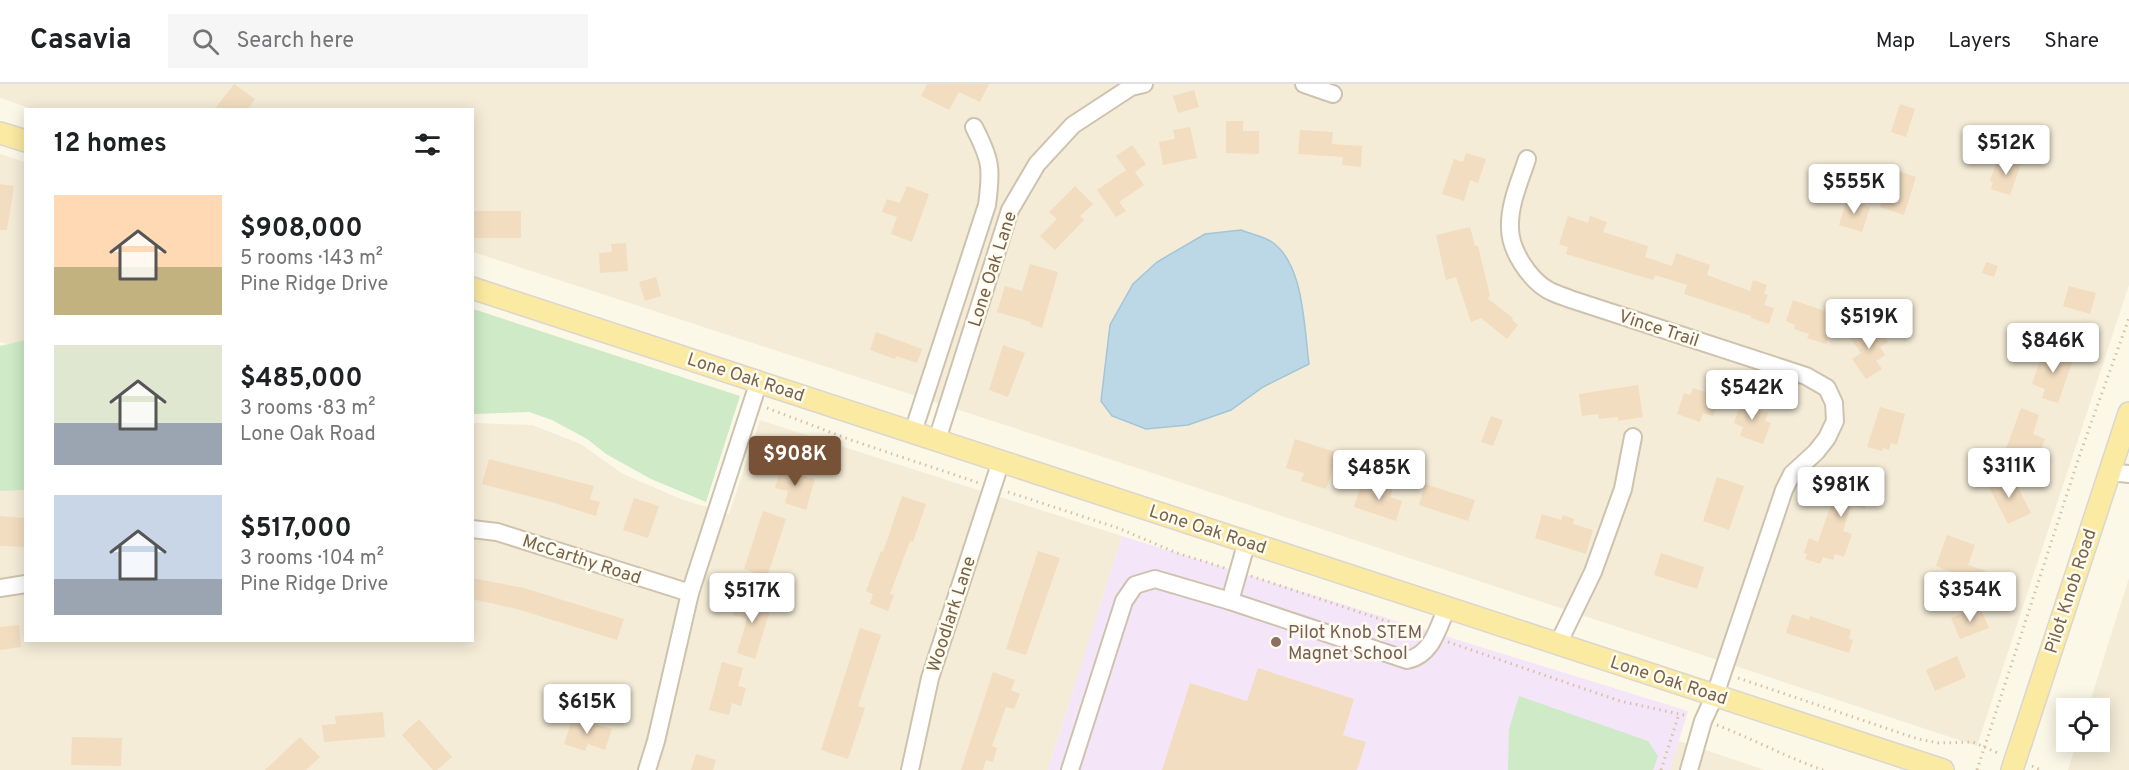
<!DOCTYPE html>
<html lang="en">
<head>
<meta charset="utf-8">
<style>
	:root { --surface:#fff; --page:#f6f6f6; --text:#202124; --muted:#757577; --line:#e0e0e0; --accent:#785237 }
	body { margin:0; font-family:Overpass,sans-serif; background:var(--page); color:var(--text); height:100vh; display:flex; flex-direction:column; font-size:22px; white-space:nowrap }
	* { box-sizing:border-box; margin:0 }
	p { font-size:20px; color:var(--muted) }
	.icon { flex:none; width:33px; height:33px; fill:none; stroke:currentColor; stroke-width:2; stroke-linecap:round; stroke-linejoin:round }
	.map { position:relative; flex:1; overflow:hidden }
	.drawer { position:absolute; left:24px; top:24px; width:450px; height:534px; display:flex; flex-direction:column; background:var(--surface); border-radius:0px; box-shadow:0 3px 15px #0003 }
	.drawer>* { flex:none }
	.controls { position:absolute; left:2056px; top:614px; display:grid; gap:12px }
	.controls a { display:grid; place-items:center; width:54px; height:54px; border-radius:0px; background:var(--surface); box-shadow:0 3px 15px #0003; font-size:30px }
	.price { position:absolute; translate:-50% -51px; padding:0 14px; border-radius:6px; background:#fff; color:#222; font-size:20px; line-height:39px; filter:drop-shadow(0 2px 3px #0008) }
	.price::after { content:''; position:absolute; left:50%; top:36px; width:18px; height:14px; margin-left:-9px; background:inherit; clip-path:polygon(0 0,100% 0,50% 100%) }
	.price.current { background:var(--accent); color:#fff }
	ul { padding:0; list-style:none }
	li { display:flex; align-items:center; gap:18px; height:150px; padding:0 30px }
	li span { display:grid; place-items:center; flex:none; width:168px; height:120px; border-radius:0px; color:#555 }
	li>.icon { margin-inline-start:auto }
	span .icon { width:72px; height:72px; fill:#fffc; stroke-width:1 }
	li b { font-size:26px }
	h2 { display:flex; justify-content:space-between; align-items:center; height:72px; padding:0 30px; font-size:26px }
	header { display:flex; align-items:center; gap:36px; box-sizing:border-box; height:84px; padding:0 30px; background:var(--surface); border-bottom:2px solid var(--line) }
	header strong { font-size:28px }
	nav { display:flex; gap:33px; margin-inline-start:auto; font-size:21px }
	.search { width:420px; height:54px; background:var(--page); display:flex; align-items:center; gap:15px; box-sizing:border-box; padding:0 21px; border-radius:0px; color:var(--muted); font-size:22px }
	.map>svg:first-child { display:block }
	.residential { fill:#f4ecd7 }
	.education { fill:#f5e5f9 }
	.green { fill:#ceeac6 }
	.water { fill:#bcd8e6; stroke:#a3c5d8; stroke-width:1.5 }
	.building { fill:#f2ddc0 }
	.lines { fill:none; stroke-linecap:round; stroke-linejoin:round }
	.minor-casing { stroke:#cec2ae; stroke-width:20 }
	.major-casing { stroke:#dcd6d0; stroke-width:24 }
	.path { stroke:#d7c1a3; stroke-width:3; stroke-dasharray:1.5 4.5; stroke-linecap:butt }
	.minor { stroke:#fff; stroke-width:16 }
	.major { stroke:#faeaa2; stroke-width:21 }
	.education-dot { fill:#8d6e63; stroke:#fffcef; stroke-width:2 }
	.labels { text-anchor:middle; stroke-width:5; stroke-linejoin:round; paint-order:stroke }
	.street-label { font-size:18px; fill:#77634c; stroke:#fffcef }
	.education-label { font-size:18px; fill:#785e54; stroke:#fffcef; text-anchor:start }
</style>
</head>
<body>
<header>
<strong>Casavia</strong>
<div class="search"><svg class="icon" aria-label="search" viewBox="0 0 24 24"><circle cx="10" cy="10" r="6"/><path d="M15 15l6 6"/></svg>Search here</div>
<nav><a>Map</a><a>Layers</a><a>Share</a></nav>
</header>
<div class="map">
<svg width="2129" height="686" viewBox="0 0 2129 686">
	<rect width="100%" height="100%" fill="#fcf8e8"/>
	<g class="residential">
		<polygon points="0,0 2129,0 2129,201 1977,662 1143,386 473,168 472,26 35,26 0,14"/>
		<polygon points="0,70 25,78 25,265 0,258"/>
		<polygon points="760,336 1122,452 1048,686 0,686 0,384 25,383 26,556 472,556 473,339 532,341 581,360 623,390 681,415 729,430"/>
		<polygon points="2129,494 2129,686 2068,686 2077,657 2100,657 2100,624 2088,624"/>
		<polygon points="1679,657 1765,686 1670,686"/>
	</g>
	<polygon class="education" points="1122,452 1688,627 1670,686 1048,686"/>
	<g class="green">
		<polygon points="473,225 740,312 706,418 651,395 606,370 587,355 552,336 529,328 473,330"/>
		<polygon points="25,256 25,406 0,407 0,262"/>
		<polygon points="1519,612 1648,657 1658,672 1653,686 1508,686 1509,645"/>
	</g>
	<path class="water" d="M 1241,146 C 1250,150 1263,152 1272,158 C 1304,180 1304,243 1309,280 L 1263,303 L 1231,326 L 1188,341 L 1146,345 L 1112,332 L 1101,317 L 1110,241 L 1133,200 L 1157,178 L 1205,150 Z"/>
	<g class="building">
		<polygon points="234,0 255,15 247,26 214,26"/>
		<polygon points="927,0 989,0 980,18 959,8 949,26 921,12"/>
		<polygon points="1194,6 1199,23 1178,29 1173,12"/>
		<polygon points="1900,20 1915,25 1906,53 1891,48"/>
		<polygon points="1226,37 1243,37 1243,47 1259,47 1259,70 1226,69"/>
		<polygon points="1190,43 1197,74 1163,81 1159,58 1175,55 1173,46"/>
		<polygon points="1300,46 1333,48 1332,60 1362,62 1361,83 1342,81 1343,73 1298,70"/>
		<polygon points="1132,61 1146,80 1135,88 1144,101 1119,118 1126,127 1116,133 1097,106 1126,86 1116,72"/>
		<polygon points="1466,69 1486,75 1478,99 1470,96 1464,117 1442,110 1454,75 1463,78"/>
		<polygon points="2008,72 2022,77 2010,111 1991,105 1993,98 1990,97 1996,80 2004,83"/>
		<polygon points="1892,85 1916,93 1904,131 1880,123"/>
		<polygon points="0,100 14,102 7,146 0,146"/>
		<polygon points="907,102 929,110 912,158 891,150 897,133 882,128 887,115 900,119"/>
		<polygon points="1075,102 1093,120 1080,132 1084,136 1055,166 1040,152 1057,135 1049,128"/>
		<polygon points="1847,114 1870,123 1862,148 1839,141"/>
		<rect x="472" y="127" width="49" height="27"/>
		<polygon points="1568,132 1588,139 1590,132 1607,138 1603,148 1648,162 1645,173 1672,182 1676,169 1710,181 1707,191 1750,207 1753,196 1767,201 1764,210 1768,211 1764,221 1774,224 1769,240 1751,234 1751,232 1684,210 1687,201 1655,191 1653,196 1566,170 1568,163 1559,160"/>
		<polygon points="1470,143 1475,162 1478,162 1490,212 1487,214 1513,234 1512,236 1518,241 1507,255 1481,234 1471,238 1456,193 1446,196 1436,151"/>
		<polygon points="626,159 628,187 600,189 599,169 612,168 611,160"/>
		<polygon points="1986,178 1998,182 1994,193 1982,189"/>
		<polygon points="1030,180 1058,188 1042,244 1030,240 1031,238 997,228 1005,202 1022,207"/>
		<polygon points="656,193 661,212 645,217 639,198"/>
		<polygon points="2069,202 2096,209 2090,230 2063,222"/>
		<polygon points="1793,216 1836,231 1826,260 1807,254 1809,250 1794,245 1795,241 1786,237"/>
		<polygon points="1873,238 1888,258 1880,263 1885,271 1876,277 1882,285 1866,295 1852,275 1861,269 1850,254"/>
		<polygon points="876,248 922,265 917,279 896,272 895,275 870,266"/>
		<polygon points="1003,261 1025,269 1008,313 989,306"/>
		<polygon points="2061,266 2075,270 2058,319 2042,314 2045,305 2032,300 2043,267 2058,272"/>
		<polygon points="1638,301 1643,333 1618,337 1618,333 1599,335 1598,330 1582,332 1579,310"/>
		<polygon points="1707,301 1722,305 1713,332 1703,329 1700,338 1677,330 1684,309 1690,311 1693,304 1705,308"/>
		<polygon points="1743,312 1758,317 1755,325 1768,329 1765,337 1771,339 1763,360 1740,352 1743,343 1734,339"/>
		<polygon points="1880,323 1905,330 1897,361 1891,359 1889,366 1883,364 1882,367 1867,363"/>
		<polygon points="2021,324 2039,331 2033,350 2045,355 2037,376 2006,365"/>
		<polygon points="1491,332 1503,336 1493,362 1481,358"/>
		<polygon points="1295,355 1338,369 1326,405 1301,397 1304,389 1286,384"/>
		<polygon points="489,375 594,402 590,415 600,418 596,432 551,418 482,400"/>
		<polygon points="782,381 798,385 796,390 815,395 806,426 785,419 788,407 775,404"/>
		<polygon points="1851,384 1875,391 1865,425 1851,421 1843,447 1852,450 1844,473 1835,470 1833,476 1823,473 1820,480 1805,475 1807,470 1804,469 1809,454 1818,458 1838,401 1845,403"/>
		<polygon points="2011,390 2031,429 2008,440 1988,401"/>
		<polygon points="1717,393 1744,402 1729,446 1703,437"/>
		<polygon points="1376,396 1394,402 1390,413 1402,417 1396,437 1354,423 1361,402 1373,406"/>
		<polygon points="1425,400 1475,416 1468,437 1419,421"/>
		<polygon points="902,412 926,420 913,458 910,457 890,510 894,511 888,527 870,520 873,510 866,507 881,467 883,468"/>
		<polygon points="634,414 659,422 648,454 623,446"/>
		<polygon points="763,427 786,435 767,493 744,485"/>
		<polygon points="1542,430 1561,436 1563,431 1574,435 1573,440 1593,446 1586,470 1535,454"/>
		<polygon points="0,432 26,434 26,463 0,462"/>
		<polygon points="1947,451 1975,461 1968,481 1991,489 1984,509 1959,500 1962,492 1936,482"/>
		<polygon points="1038,467 1060,474 1026,571 1006,565"/>
		<polygon points="1661,469 1704,483 1697,505 1654,491"/>
		<polygon points="472,494 524,504 624,535 617,556 517,525 472,515"/>
		<polygon points="739,510 772,520 755,575 737,569 747,535 733,531"/>
		<polygon points="1980,523 1989,544 1960,555 1951,534"/>
		<polygon points="1792,530 1809,536 1810,532 1851,546 1849,555 1853,556 1849,569 1786,549"/>
		<polygon points="19,541 21,563 0,566 0,543"/>
		<polygon points="860,544 881,551 858,622 865,624 848,675 821,666"/>
		<polygon points="1957,572 1966,593 1935,607 1926,586"/>
		<polygon points="722,578 743,584 738,602 746,604 741,622 732,619 729,631 709,626"/>
		<polygon points="1258,584 1354,615 1343,651 1366,658 1357,686 1162,686 1190,599 1247,617"/>
		<polygon points="993,588 1015,596 1011,606 1020,610 1014,625 1006,623 992,662 997,664 993,678 986,676 983,686 961,686"/>
		<polygon points="383,628 385,653 324,658 322,641 336,640 335,632"/>
		<polygon points="573,633 612,645 605,666 588,660 585,667 564,660"/>
		<polygon points="419,635 452,673 437,686 433,686 402,651"/>
		<polygon points="72,653 122,654 121,682 71,681"/>
		<polygon points="300,653 320,673 306,686 265,686"/>
		<polygon points="696,670 716,676 713,686 691,686"/>
	</g>
	<g class="lines">
		<defs>
			<g id="minor">
				<polyline points="1304,0 1333,10"/>
				<path d="M 1527,75 C 1520,97 1509,120 1510,144 C 1510,166 1529,195 1548,206 C 1555,210 1563,212 1570,215 L 1806,292 L 1827,304 L 1834,319 L 1835,337 L 1827,354 L 1816,368 L 1792,390 L 1784,406 L 1715,611 L 1703,637 L 1689,686"/>
				<path d="M 913,348 L 987,121 C 992,84 991,76 974,43"/>
				<polyline points="937,356 1010,126 1037,80 1073,41 1131,3 1144,0"/>
				<polyline points="2109,388 2129,390"/>
				<polyline points="472,445 497,448 690,509"/>
				<polyline points="0,504 26,500"/>
				<polyline points="1230,517 1247,457"/>
				<polyline points="1558,560 1593,488 1623,405 1633,353"/>
				<polyline points="647,686 656,657 690,509 759,297"/>
				<polyline points="910,686 930,594 1001,377"/>
				<path d="M 1070,686 L 1124,517 L 1135,501 L 1155,495 L 1230,517 L 1407,576 C 1432,571 1438,544 1447,523"/>
			</g>
			<g id="major">
				<polyline points="0,49 26,57"/>
				<polyline points="472,204 1943,686"/>
				<polyline points="2012,686 2129,329"/>
			</g>
		</defs>
		<use href="#minor" class="minor-casing"/>
		<use href="#major" class="major-casing"/>
		<g class="path">
			<polyline points="767,324 851,356 979,399"/>
			<polyline points="1008,408 1118,444 1177,469 1225,484"/>
			<polyline points="1251,492 1419,548"/>
			<polyline points="1448,558 1620,617 1688,632"/>
			<polyline points="1738,594 1918,655 1939,659 1973,658 2000,670"/>
			<path d="M 1717,641 C 1753,655 1786,673 1823,686"/>
			<polyline points="2032,682 2041,686"/>
			<polyline points="1661,686 1679,630"/>
			<polyline points="1977,686 2080,370 2129,234"/>
		</g>
		<use href="#minor" class="minor"/>
		<use href="#major" class="major"/>
	</g>
	<circle class="education-dot" cx="1276" cy="558" r="6"/>
	<g class="labels">
		<g class="street-label">
			<text transform="translate(992 185) rotate(-72)" y="6">Lone Oak Lane</text>
			<text transform="translate(1659 244) rotate(18)" y="6">Vince Trail</text>
			<text transform="translate(746 293) rotate(18)" y="6">Lone Oak Road</text>
			<text transform="translate(1208 445) rotate(18)" y="6">Lone Oak Road</text>
			<text transform="translate(582 475) rotate(18)" y="6">McCarthy Road</text>
			<text transform="translate(2070 507) rotate(-72)" y="6">Pilot Knob Road</text>
			<text transform="translate(951 530) rotate(-72)" y="6">Woodlark Lane</text>
			<text transform="translate(1669 596) rotate(18)" y="6">Lone Oak Road</text>
		</g>
		<g class="education-label">
			<text x="1288" y="554">Pilot Knob STEM<tspan x="1288" dy="21">Magnet School</tspan></text>
		</g>
	</g>
</svg>
<div class="controls">
<a><svg class="icon" aria-label="locate" viewBox="0 0 24 24"><circle cx="12" cy="12" r="6"/><path d="M12 2v4M12 18v4M2 12h4M18 12h4"/></svg></a>
</div>
<b class="price" style="left:2006px;top:92px">$512K</b>
<b class="price" style="left:1854px;top:131px">$555K</b>
<b class="price" style="left:1869px;top:266px">$519K</b>
<b class="price" style="left:2053px;top:290px">$846K</b>
<b class="price" style="left:1752px;top:337px">$542K</b>
<b class="price current" style="left:795px;top:403px">$908K</b>
<b class="price" style="left:2009px;top:415px">$311K</b>
<b class="price" style="left:1379px;top:417px">$485K</b>
<b class="price" style="left:1841px;top:434px">$981K</b>
<b class="price" style="left:1970px;top:539px">$354K</b>
<b class="price" style="left:752px;top:540px">$517K</b>
<b class="price" style="left:587px;top:651px">$615K</b>
<section class="drawer">
<h2>12 homes<svg class="icon" aria-label="filters" viewBox="0 0 24 24"><path d="M4 7h16M4 17h16"/><circle cx="9" cy="7" r="2"/><circle cx="15" cy="17" r="2"/></svg></h2>
<ul>
<li><span style="background:linear-gradient(#ffd9b3 60%,#c2b280 0)"><svg class="icon" aria-label="home" viewBox="0 0 24 24"><path d="M3 11l9-7 9 7M6 9v11h12V9"/></svg></span><div><b>$908,000</b><p>5 rooms · 143 m²</p><p>Pine Ridge Drive</p></div></li>
<li><span style="background:linear-gradient(#dfe7d0 65%,#9aa5b1 0)"><svg class="icon" aria-label="home" viewBox="0 0 24 24"><path d="M3 11l9-7 9 7M6 9v11h12V9"/></svg></span><div><b>$485,000</b><p>3 rooms · 83 m²</p><p>Lone Oak Road</p></div></li>
<li><span style="background:linear-gradient(#c9d6e8 70%,#9aa5b1 0)"><svg class="icon" aria-label="home" viewBox="0 0 24 24"><path d="M3 11l9-7 9 7M6 9v11h12V9"/></svg></span><div><b>$517,000</b><p>3 rooms · 104 m²</p><p>Pine Ridge Drive</p></div></li>
</ul>
</section>
</div>
</body>
</html>
